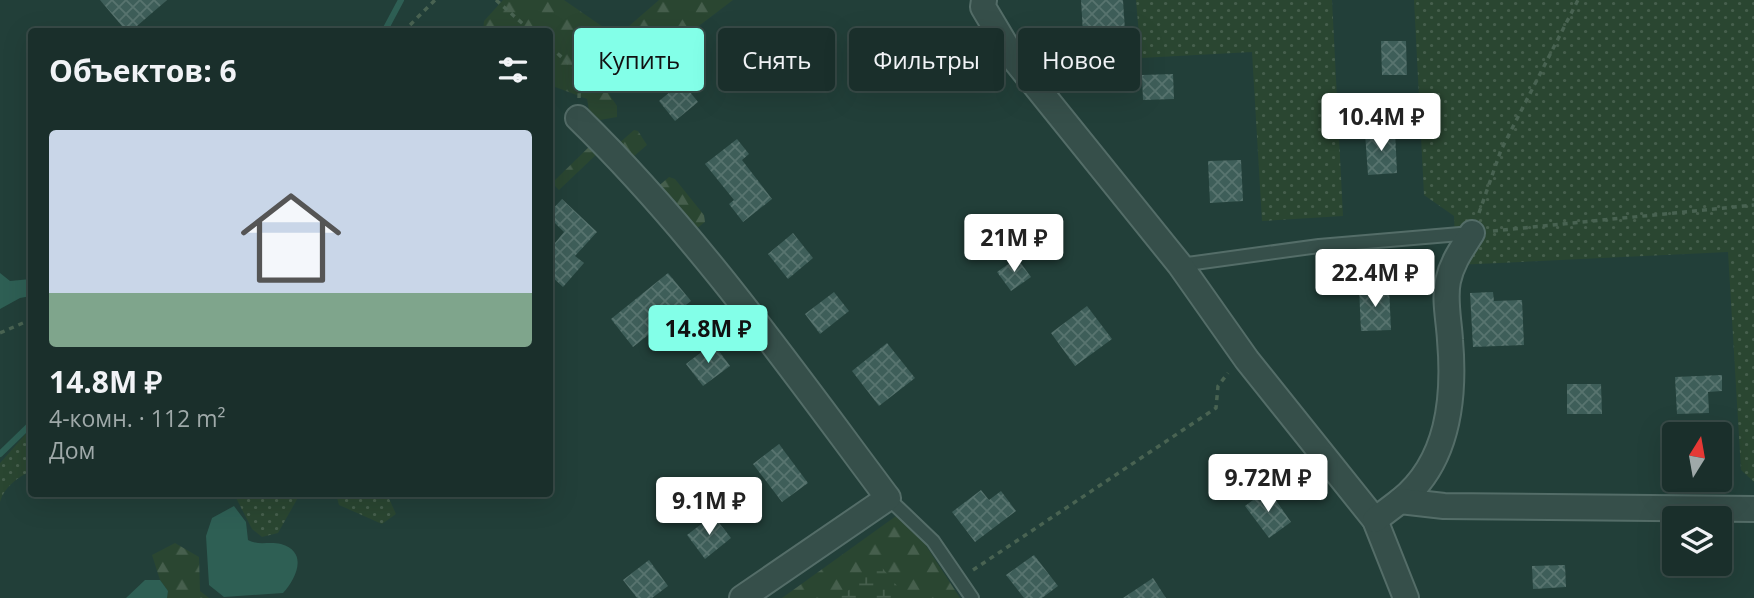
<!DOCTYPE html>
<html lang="ru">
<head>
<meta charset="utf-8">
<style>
	:root { --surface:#1a2f2b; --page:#273b37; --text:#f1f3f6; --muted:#9fa9a9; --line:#384a47; --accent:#83ffe8 }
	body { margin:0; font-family:"Open Sans",sans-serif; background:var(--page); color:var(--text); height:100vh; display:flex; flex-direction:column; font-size:26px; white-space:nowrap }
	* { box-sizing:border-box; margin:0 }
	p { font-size:23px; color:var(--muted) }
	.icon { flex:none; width:38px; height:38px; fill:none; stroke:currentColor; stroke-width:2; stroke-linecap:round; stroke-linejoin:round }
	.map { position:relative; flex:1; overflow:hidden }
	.drawer { position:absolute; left:28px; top:28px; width:525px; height:469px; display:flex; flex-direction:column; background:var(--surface); border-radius:7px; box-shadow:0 7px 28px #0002,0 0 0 2px var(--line) }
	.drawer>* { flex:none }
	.hud { position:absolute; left:574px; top:28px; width:665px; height:63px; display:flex; gap:14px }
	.needle { width:46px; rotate:11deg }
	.fabs { position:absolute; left:1662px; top:422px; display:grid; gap:14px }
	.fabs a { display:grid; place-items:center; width:70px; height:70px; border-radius:7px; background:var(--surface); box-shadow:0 7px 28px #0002,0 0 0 2px var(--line); font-size:35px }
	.price { position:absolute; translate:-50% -60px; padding:0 16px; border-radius:7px; background:#fff; color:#222; font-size:23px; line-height:46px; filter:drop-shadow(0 2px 4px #0008) }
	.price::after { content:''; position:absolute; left:50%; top:42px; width:21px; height:16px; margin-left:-10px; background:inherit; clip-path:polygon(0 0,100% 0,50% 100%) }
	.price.active { background:var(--accent); color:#111 }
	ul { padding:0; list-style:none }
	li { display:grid; align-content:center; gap:14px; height:371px; padding:0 21px }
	li span { display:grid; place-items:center; height:217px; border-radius:7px; color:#555 }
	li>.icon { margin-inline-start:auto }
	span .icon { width:126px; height:126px; fill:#fffc; stroke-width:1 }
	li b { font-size:30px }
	h2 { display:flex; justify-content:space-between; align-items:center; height:84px; padding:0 21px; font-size:30px }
	.chip { padding:0 24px; border-radius:7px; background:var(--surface); box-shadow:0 7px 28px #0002,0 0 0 2px var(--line); font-size:24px; line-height:63px }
	.chip.active { background:var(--accent); color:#111 }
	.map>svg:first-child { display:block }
	.grass { fill:url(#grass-dots) }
	.forest { fill:url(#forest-firs) }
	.wetland { fill:url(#wetland-marsh) }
	.water { fill:#2e5f54 }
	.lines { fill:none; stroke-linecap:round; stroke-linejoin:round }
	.stream { stroke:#2e5f54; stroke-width:6 }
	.building { fill:url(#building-cross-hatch) }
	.service-casing { stroke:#546d68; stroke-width:16 }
	.minor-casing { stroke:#546d68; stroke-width:28 }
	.path { stroke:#496352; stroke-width:3.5; stroke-dasharray:5 5; stroke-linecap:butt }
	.service { stroke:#364f4a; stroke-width:12 }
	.minor { stroke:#364f4a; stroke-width:24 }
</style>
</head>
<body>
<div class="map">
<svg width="1754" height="598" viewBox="0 0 1754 598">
	<defs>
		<pattern id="grass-dots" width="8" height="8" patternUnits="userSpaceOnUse" patternTransform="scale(1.75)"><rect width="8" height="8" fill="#2a4631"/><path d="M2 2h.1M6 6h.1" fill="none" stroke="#465f4d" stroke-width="1.8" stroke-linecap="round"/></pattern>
		<pattern id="forest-firs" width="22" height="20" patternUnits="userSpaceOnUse" patternTransform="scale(1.75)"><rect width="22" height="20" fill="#2a4631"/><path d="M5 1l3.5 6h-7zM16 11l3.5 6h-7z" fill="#465f4d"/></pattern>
		<pattern id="wetland-marsh" width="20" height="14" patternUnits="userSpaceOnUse" patternTransform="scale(1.75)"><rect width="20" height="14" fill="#2a4631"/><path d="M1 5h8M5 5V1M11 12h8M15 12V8" fill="none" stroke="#465f4d"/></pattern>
		<pattern id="building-cross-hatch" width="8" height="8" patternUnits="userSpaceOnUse" patternTransform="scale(1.75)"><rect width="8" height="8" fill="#3e5e59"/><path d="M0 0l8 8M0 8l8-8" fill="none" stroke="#58746f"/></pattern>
	</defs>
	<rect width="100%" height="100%" fill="#223f39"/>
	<g class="grass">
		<polygon points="1136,0 1332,0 1343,216 1262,221 1252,52 1141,58"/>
		<polygon points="1414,0 1754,0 1754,482 1741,470 1728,252 1456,265 1454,216 1424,195"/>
		<path d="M 31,428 L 31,471 C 18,477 4,487 0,502 L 0,463 Z"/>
		<polygon points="234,494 300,494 278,533 262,537 252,529"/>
		<polygon points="336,494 387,494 396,514 382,524 339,505"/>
	</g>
	<g class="forest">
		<polygon points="503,0 564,0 606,29 629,26 659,0 733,0 609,94 617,106 617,117 600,120 589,110 587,99 550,85 550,32 483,31 484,21"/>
		<polygon points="634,130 638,131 647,145 626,163 648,195 669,177 675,179 704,215 705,222 692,232 660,203 648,212 599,152 559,190 552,183 592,144 609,152"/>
		<polygon points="896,516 925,544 960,598 782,598"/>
		<polygon points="175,543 199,557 200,591 209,598 167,598 168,591 160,580 152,555"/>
	</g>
	<polygon class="wetland" points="880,565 907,598 839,598"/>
	<g class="water">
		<polygon points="0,273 10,281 31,279 31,296 20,298 0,309"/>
		<path d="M 234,506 L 246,522 L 248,540 C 259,546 269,541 281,544 C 309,552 296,579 283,593 L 224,597 L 209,585 L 206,536 L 212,518 Z"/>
		<polygon points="145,580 160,580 168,591 167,598 126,598"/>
	</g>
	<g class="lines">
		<g class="stream">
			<polyline points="384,32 401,0"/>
			<polyline points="0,454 32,423"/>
		</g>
	</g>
	<g class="building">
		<polygon points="100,0 167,0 130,32 127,32"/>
		<polygon points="1081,0 1123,0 1125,31 1083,33"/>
		<polygon points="1381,41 1406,41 1407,75 1382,75"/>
		<polygon points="1173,74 1174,99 1143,100 1142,75"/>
		<polygon points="682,82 698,102 675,121 659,101"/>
		<polygon points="1395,131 1397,173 1368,175 1365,133"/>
		<polygon points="737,139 749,154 742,160 772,199 743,222 729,204 734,200 705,164"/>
		<polygon points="1241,160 1243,201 1210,203 1208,161"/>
		<polygon points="562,199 597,232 575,256 584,263 563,287 550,275 550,249 564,232 550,218 550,212"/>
		<polygon points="793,233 813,258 788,279 768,254"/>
		<polygon points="1017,258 1031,277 1011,291 997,272"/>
		<polygon points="668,273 691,301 633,347 611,319"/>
		<polygon points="1389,287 1391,330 1361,331 1359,288"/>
		<polygon points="834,292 849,311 820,334 805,314"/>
		<polygon points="1493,292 1494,301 1522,300 1524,345 1473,347 1470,293"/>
		<polygon points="1087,306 1112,339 1075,366 1051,333"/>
		<polygon points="713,343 730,366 703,386 686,364"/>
		<polygon points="887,343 915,378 879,406 852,371"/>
		<polygon points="1722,375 1722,391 1708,392 1709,413 1677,414 1675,377"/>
		<polygon points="1567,384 1601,384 1602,414 1567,414"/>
		<polygon points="779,444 808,483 782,502 753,464"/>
		<polygon points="1268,489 1291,522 1269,538 1245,506"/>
		<polygon points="981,490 989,500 1001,491 1016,511 975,542 952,512"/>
		<polygon points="713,515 731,538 705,559 687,535"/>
		<polygon points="1034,555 1058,586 1042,598 1024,598 1006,575"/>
		<polygon points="649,560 668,586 652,598 637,598 623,580"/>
		<polygon points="1565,565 1566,587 1533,589 1532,566"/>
		<polygon points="1153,578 1166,598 1123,598"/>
	</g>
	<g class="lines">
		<defs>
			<g id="service">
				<polyline points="1180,265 1319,246 1472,233"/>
				<polyline points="888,498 933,541 972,598"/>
			</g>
			<g id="minor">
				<polyline points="984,0 983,7 1014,59 1180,265 1247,360 1375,520 1406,598"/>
				<path d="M 578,118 C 695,232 790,367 888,498 L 742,598"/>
				<path d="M 1400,501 C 1449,462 1455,398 1450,340 C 1449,321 1444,299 1448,281 C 1452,262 1462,249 1472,233"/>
				<polyline points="1375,520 1400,501 1444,506 1754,509"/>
			</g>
		</defs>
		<use href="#service" class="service-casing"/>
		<use href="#minor" class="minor-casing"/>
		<g class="path">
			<polyline points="496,0 532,32"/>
			<polyline points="403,32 435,0"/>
			<polyline points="550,47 580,73 579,98"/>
			<polyline points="1479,213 1501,150 1578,0"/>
			<polyline points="1493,231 1754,205"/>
			<polyline points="0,333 32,319"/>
			<polyline points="973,570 1216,408 1218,386 1228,373"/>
		</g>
		<use href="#service" class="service"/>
		<use href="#minor" class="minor"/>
	</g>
</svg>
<div class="fabs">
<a><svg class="needle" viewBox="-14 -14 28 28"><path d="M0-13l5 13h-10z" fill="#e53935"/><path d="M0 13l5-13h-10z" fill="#9fa9a9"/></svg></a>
<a><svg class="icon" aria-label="layers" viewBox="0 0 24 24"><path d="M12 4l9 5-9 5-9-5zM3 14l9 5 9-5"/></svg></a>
</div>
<b class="price" style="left:1381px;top:153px">10.4M ₽</b>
<b class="price" style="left:1014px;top:274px">21M ₽</b>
<b class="price" style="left:1375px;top:309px">22.4M ₽</b>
<b class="price active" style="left:708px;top:365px">14.8M ₽</b>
<b class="price" style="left:1268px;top:514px">9.72M ₽</b>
<b class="price" style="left:709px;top:537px">9.1M ₽</b>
<div class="hud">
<a class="chip active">Купить</a>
<a class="chip">Снять</a>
<a class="chip">Фильтры</a>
<a class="chip">Новое</a>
</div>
<section class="drawer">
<h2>Объектов: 6<svg class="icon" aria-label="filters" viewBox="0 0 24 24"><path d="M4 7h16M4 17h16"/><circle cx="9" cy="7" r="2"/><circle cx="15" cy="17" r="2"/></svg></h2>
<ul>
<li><span style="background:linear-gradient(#c9d6e8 75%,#7fa58c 0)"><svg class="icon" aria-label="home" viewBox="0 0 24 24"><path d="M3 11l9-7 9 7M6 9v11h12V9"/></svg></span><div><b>14.8M ₽</b><p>4-комн. · 112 m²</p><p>Дом</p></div></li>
</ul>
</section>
</div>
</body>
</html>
